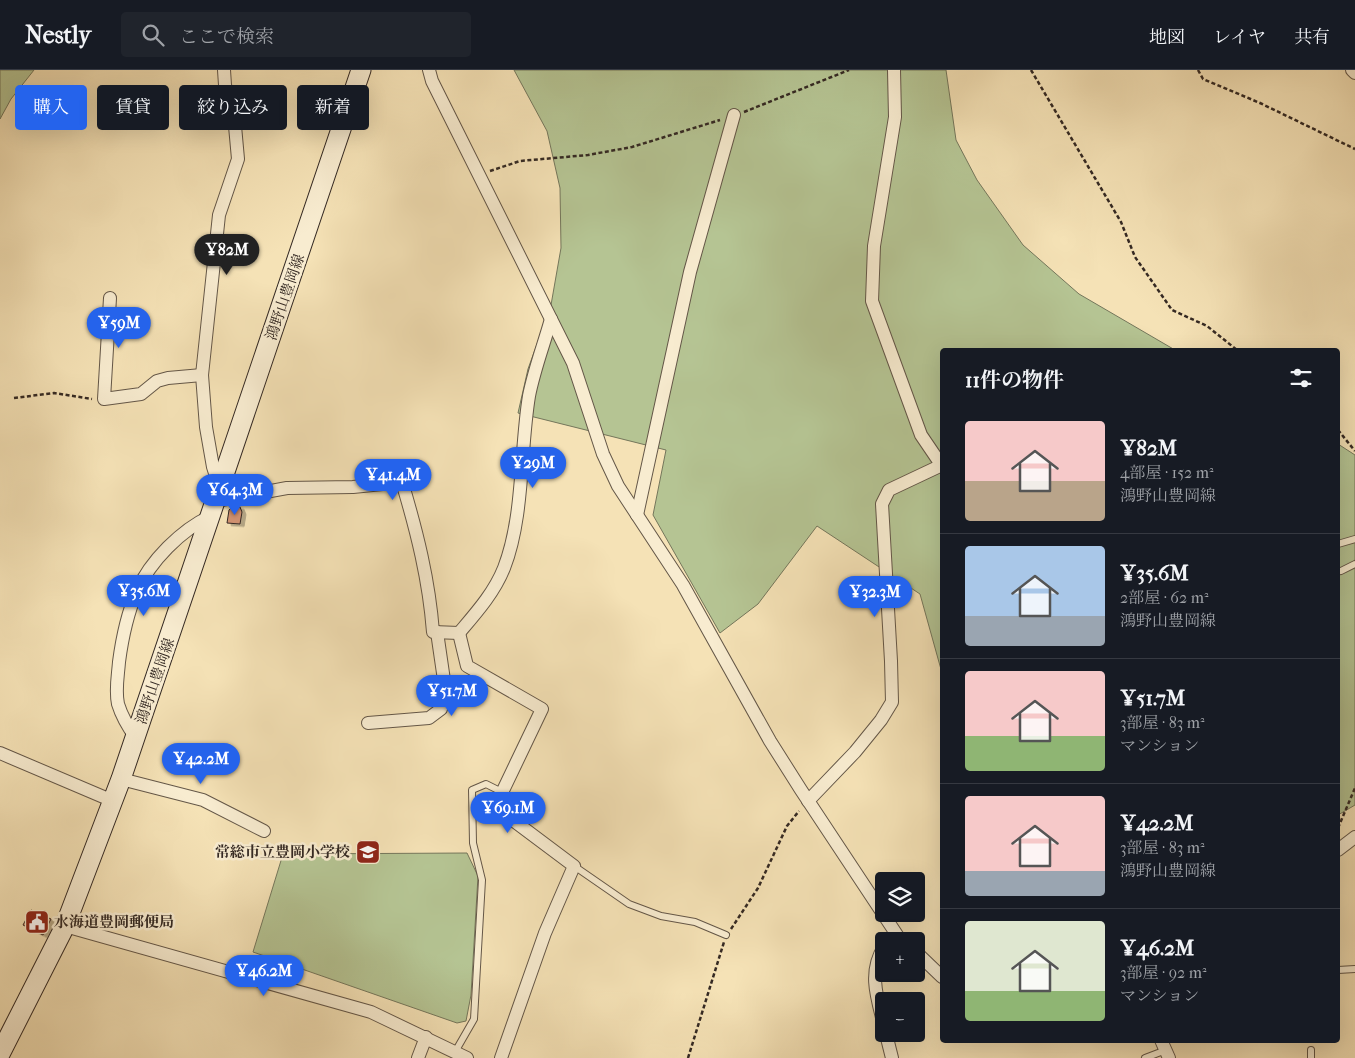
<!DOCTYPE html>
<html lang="ja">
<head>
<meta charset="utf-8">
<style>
	:root { --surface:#171b24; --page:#20242c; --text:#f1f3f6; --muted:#9ea1a6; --line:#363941; --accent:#2563eb }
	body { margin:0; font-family:"IM FELL French Canon","Noto Serif JP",serif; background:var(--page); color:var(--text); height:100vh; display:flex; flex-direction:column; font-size:19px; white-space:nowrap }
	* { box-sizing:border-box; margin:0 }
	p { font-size:16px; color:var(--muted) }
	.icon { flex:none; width:28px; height:28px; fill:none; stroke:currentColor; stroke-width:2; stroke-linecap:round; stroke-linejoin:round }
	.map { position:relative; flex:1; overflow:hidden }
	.panel { position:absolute; left:940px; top:278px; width:400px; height:695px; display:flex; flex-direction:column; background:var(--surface); border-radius:5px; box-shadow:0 5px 20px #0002 }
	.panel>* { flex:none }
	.hud { position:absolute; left:15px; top:15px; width:475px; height:45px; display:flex; gap:10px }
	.fabs { position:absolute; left:875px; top:802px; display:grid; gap:10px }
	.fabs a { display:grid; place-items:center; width:50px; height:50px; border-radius:5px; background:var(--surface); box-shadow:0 5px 20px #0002; font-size:25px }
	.price { position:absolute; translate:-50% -42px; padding:0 11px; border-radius:18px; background:var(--accent); color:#fff; font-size:16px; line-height:32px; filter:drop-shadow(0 1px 2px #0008) }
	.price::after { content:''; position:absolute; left:50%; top:30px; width:15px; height:11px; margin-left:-8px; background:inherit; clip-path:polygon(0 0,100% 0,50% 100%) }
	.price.on { background:#222; color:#fff }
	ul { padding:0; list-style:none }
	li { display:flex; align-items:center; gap:15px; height:125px; padding:0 25px }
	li+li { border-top:1px solid var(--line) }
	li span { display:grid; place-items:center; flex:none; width:140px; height:100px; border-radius:5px; color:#555 }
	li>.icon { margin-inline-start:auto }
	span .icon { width:60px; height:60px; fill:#fffc; stroke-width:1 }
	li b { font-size:21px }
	h2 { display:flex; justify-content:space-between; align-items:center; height:60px; padding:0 25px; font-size:21px }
	.chip { padding:0 18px; border-radius:5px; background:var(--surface); box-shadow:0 5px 20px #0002; font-size:18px; line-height:45px }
	.chip.on { background:var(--accent); color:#fff }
	header { display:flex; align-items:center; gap:30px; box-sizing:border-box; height:70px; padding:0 25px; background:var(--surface); border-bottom:1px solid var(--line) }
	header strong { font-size:24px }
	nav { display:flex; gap:28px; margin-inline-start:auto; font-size:18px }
	.search { width:350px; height:45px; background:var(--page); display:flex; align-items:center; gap:12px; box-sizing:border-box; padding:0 18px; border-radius:5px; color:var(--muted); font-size:19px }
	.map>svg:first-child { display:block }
	.green { fill:#b5c493; stroke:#74765b }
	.building { fill:#d19271; stroke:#342923; filter:url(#shadow) }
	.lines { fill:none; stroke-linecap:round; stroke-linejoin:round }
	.service-casing { stroke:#645748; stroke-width:8 }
	.minor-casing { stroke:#645748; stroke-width:14 }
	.secondary-casing { stroke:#342923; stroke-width:21 }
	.path { stroke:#342923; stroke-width:2.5; stroke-dasharray:4 2.5; stroke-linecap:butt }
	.service { stroke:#f8ecd0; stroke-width:6 }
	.minor { stroke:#f8ecd0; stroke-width:12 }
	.secondary { stroke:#f8ecd0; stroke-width:19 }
	.labels { text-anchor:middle; stroke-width:5; stroke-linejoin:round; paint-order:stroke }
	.street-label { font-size:15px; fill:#342923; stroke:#f8ecd0 }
	.poi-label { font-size:15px; font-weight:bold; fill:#342923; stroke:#f8ecd0; text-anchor:end }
</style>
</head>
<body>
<header>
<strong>Nestly</strong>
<div class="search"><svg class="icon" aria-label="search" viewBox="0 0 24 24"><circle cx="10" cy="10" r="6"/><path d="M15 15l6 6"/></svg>ここで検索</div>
<nav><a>地図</a><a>レイヤ</a><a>共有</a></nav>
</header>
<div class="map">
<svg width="1355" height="988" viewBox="0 0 1355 988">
	<defs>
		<filter id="shadow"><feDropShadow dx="4" dy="2.5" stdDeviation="0" flood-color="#0004"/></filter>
	</defs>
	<rect width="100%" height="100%" fill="#f5e2b6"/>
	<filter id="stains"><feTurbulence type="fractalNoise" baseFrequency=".004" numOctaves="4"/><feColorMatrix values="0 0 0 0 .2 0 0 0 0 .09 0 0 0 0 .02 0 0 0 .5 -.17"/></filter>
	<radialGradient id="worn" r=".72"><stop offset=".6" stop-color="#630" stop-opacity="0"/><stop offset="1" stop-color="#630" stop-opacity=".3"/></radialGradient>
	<g class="green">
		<polygon points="0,0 34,0 11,29 0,49"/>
		<polygon points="514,0 946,0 956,70 977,110 1023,175 1079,224 1175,280 942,280 942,603 920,524 817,456 758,534 720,563 653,445 666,380 518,343 528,299 551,235 561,178 560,118 547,61"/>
		<polygon points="1338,374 1355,385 1355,735 1338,745"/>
		<polygon points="467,783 478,806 471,925 466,951 457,953 253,882 283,784"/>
	</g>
	<g class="building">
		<polygon points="232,437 240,437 242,442 240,454 227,453 229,440"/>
		<polygon points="31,840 51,849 43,865 23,855"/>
	</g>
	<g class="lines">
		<defs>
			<g id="service">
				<polyline points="1338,474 1355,469"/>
				<polyline points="1341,501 1355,494"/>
				<polyline points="574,796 629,834 661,846 695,852 726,865"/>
				<polyline points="1338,900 1355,899"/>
				<polyline points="455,982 474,949 482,810 473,773 472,720 486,714 502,722"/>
				<polyline points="1145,988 1166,980"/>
				<polyline points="1311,988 1311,980"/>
			</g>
			<g id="minor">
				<polyline points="429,0 432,11 573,293 603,384 618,416 683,515 770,671 801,720 901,871"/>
				<polyline points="894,0 895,47 874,176 872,231 921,365 942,396"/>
				<polyline points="1352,0 1355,3"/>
				<polyline points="110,228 104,329 141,324 157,311 168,308 202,305"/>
				<polyline points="220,419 213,397 206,357 202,305 219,145 238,89 235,56 225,15 224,0"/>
				<path d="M 216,431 L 287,418 L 353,417 L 402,412 C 417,462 429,510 433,562 L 459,563"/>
				<polyline points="637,445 690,202 734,45"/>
				<polyline points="459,563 467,596 542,639 498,731 498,739 574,796 545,863 501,988"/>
				<path d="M 459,563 C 476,543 494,523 504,498 C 524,447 520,380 529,326 C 534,300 544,274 551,249"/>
				<polyline points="368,653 429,648 441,639 445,617 437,562"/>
				<path d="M 136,668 C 128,657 122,647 118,634 C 115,620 118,606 119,592 C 122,569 128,542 137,521 C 150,491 181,460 211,446"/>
				<polyline points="0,683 113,731"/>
				<polyline points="121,709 203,730 264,761"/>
				<polyline points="808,731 855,682 881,650 892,632 891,591 882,434 889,420 942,395"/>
				<polyline points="1338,780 1355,767"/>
				<polyline points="65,856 371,942 467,988"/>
				<path d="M 884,877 C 868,902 877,928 884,955"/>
				<polyline points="916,882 942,907"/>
				<polyline points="886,964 892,988"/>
				<polyline points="1161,970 1169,988"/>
				<polyline points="418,988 426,967"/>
			</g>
			<polyline id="secondary" points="0,984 65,856 121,709 361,0"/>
		</defs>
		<use href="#service" class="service-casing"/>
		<use href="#minor" class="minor-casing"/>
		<use href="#secondary" class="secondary-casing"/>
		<g class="path">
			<polyline points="1031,0 1121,152 1135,187 1172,240 1207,256 1237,280"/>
			<polyline points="1198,0 1203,9 1260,33 1355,79"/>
			<polyline points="744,42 849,0"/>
			<polyline points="490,101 520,91 588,85 632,77 720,50"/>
			<polyline points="14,328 54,323 92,329"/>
			<polyline points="1338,360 1355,381"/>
			<polyline points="1338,758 1355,718"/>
			<polyline points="731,859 758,818 787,756 799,741"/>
			<polyline points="688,988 724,872"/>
		</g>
		<use href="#service" class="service"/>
		<use href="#minor" class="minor"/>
		<use href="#secondary" class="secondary"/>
	</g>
	<defs>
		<symbol id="school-square" viewBox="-11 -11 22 22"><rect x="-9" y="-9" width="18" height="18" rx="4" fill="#8f2418" stroke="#f8ecd0"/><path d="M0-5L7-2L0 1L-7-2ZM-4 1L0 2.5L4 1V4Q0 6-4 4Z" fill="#fff"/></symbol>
		<symbol id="civic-square" viewBox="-11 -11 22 22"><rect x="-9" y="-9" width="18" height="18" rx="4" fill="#8f2418" stroke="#f8ecd0"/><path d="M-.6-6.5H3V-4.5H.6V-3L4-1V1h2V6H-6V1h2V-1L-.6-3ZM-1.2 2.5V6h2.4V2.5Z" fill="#fff"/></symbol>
	</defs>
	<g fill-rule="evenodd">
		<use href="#school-square" x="354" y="768" width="28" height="28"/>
		<use href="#civic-square" x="23" y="838" width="28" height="28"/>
	</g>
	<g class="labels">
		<g class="street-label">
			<text transform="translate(285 227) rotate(-71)" y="5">鴻野山豊岡線</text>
			<text transform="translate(155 611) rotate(-71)" y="5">鴻野山豊岡線</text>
		</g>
		<g class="poi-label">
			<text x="350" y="787">常総市立豊岡小学校</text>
			<text x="54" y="857" text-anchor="start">水海道豊岡郵便局</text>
		</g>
	</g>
	<rect width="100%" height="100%" filter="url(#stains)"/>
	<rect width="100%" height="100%" fill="url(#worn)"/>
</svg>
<div class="fabs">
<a><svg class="icon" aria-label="layers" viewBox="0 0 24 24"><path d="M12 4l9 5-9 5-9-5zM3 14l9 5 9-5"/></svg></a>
<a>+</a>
<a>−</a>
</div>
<b class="price on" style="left:227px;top:206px">¥82M</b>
<b class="price" style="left:119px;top:279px">¥59M</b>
<b class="price" style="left:533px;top:419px">¥29M</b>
<b class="price" style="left:393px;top:431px">¥41.4M</b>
<b class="price" style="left:235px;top:446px">¥64.3M</b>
<b class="price" style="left:144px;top:547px">¥35.6M</b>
<b class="price" style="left:875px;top:548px">¥32.3M</b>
<b class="price" style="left:452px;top:647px">¥51.7M</b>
<b class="price" style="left:201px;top:715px">¥42.2M</b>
<b class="price" style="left:508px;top:764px">¥69.1M</b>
<b class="price" style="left:264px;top:927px">¥46.2M</b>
<div class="hud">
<a class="chip on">購入</a>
<a class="chip">賃貸</a>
<a class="chip">絞り込み</a>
<a class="chip">新着</a>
</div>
<section class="panel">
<h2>11件の物件<svg class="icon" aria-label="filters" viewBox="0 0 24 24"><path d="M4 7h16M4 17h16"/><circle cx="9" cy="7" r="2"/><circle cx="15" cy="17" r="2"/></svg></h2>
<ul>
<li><span style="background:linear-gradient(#f6c9c9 60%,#b9a48a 0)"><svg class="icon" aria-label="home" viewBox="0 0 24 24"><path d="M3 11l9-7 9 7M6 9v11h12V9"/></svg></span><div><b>¥82M</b><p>4部屋 · 152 m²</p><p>鴻野山豊岡線</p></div></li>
<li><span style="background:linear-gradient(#a9c7e8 70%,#9aa5b1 0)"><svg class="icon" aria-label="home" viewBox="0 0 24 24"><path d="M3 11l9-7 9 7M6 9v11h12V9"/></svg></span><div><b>¥35.6M</b><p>2部屋 · 62 m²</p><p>鴻野山豊岡線</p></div></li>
<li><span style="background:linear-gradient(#f6c9c9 65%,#8fb573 0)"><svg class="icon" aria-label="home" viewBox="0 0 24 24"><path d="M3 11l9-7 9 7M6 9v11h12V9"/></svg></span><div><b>¥51.7M</b><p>3部屋 · 83 m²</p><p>マンション</p></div></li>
<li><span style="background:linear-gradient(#f6c9c9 75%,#9aa5b1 0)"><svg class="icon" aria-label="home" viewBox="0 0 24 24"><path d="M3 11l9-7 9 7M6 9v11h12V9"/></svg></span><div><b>¥42.2M</b><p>3部屋 · 83 m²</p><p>鴻野山豊岡線</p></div></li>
<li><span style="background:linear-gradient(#dfe7d0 70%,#8fb573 0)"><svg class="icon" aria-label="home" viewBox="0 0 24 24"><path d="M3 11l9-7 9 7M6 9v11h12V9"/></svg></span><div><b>¥46.2M</b><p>3部屋 · 92 m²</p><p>マンション</p></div></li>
</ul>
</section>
</div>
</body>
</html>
